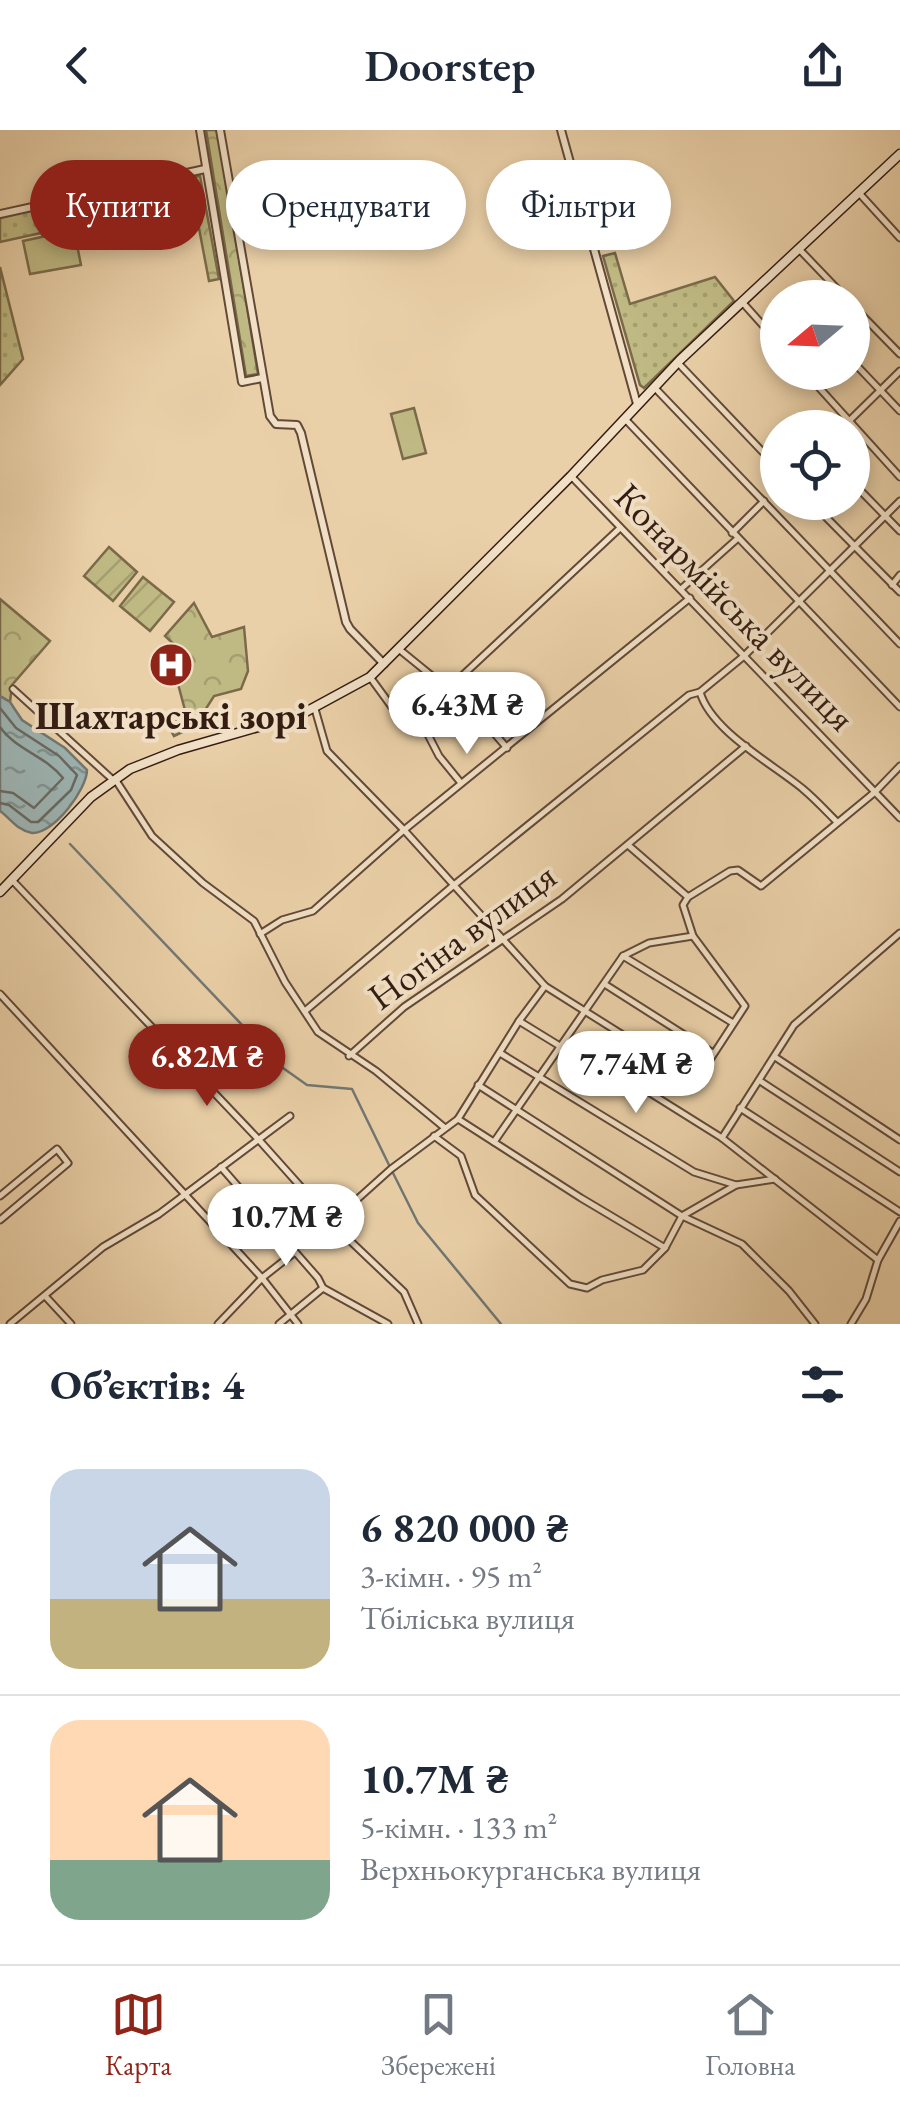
<!DOCTYPE html>
<html lang="uk">
<head>
<meta charset="utf-8">
<style>
	:root { --surface:#fff; --page:#f2f2f3; --text:#1f2937; --muted:#747a83; --line:#e0e1e3; --accent:#8f2418 }
	body { margin:0; font-family:"EB Garamond",serif; background:var(--page); color:var(--text); height:100vh; display:flex; flex-direction:column; font-size:38px; white-space:nowrap }
	* { box-sizing:border-box; margin:0 }
	p { font-size:32px; color:var(--muted) }
	.icon { flex:none; width:55px; height:55px; fill:none; stroke:currentColor; stroke-width:2; stroke-linecap:round; stroke-linejoin:round }
	.map { position:relative; height:1194px; overflow:hidden }
	.side { display:flex; flex-direction:column; background:var(--surface); flex:1 }
	.side>* { flex:none }
	.hud { position:absolute; left:30px; top:30px; width:840px; height:90px; display:flex; gap:20px }
	.needle { width:65px; rotate:251deg }
	.fabs { position:absolute; left:760px; top:150px; display:grid; gap:20px }
	.fabs a { display:grid; place-items:center; width:110px; height:110px; border-radius:50%; background:var(--surface); box-shadow:0 5px 15px #0003; font-size:50px }
	.price { position:absolute; translate:-50% -85px; padding:0 22px; border-radius:35px; background:#fff; color:#222; font-size:32px; line-height:65px; filter:drop-shadow(0 2px 5px #0008) }
	.price::after { content:''; position:absolute; left:50%; top:60px; width:30px; height:22px; margin-left:-15px; background:inherit; clip-path:polygon(0 0,100% 0,50% 100%) }
	.price.active { background:var(--accent); color:#fff }
	ul { padding:0; list-style:none }
	li { display:flex; align-items:center; gap:30px; height:250px; padding:0 50px }
	li+li { border-top:2px solid var(--line) }
	li span { display:grid; place-items:center; flex:none; width:280px; height:200px; border-radius:30px; color:#555 }
	li>.icon { margin-inline-start:auto }
	span .icon { width:120px; height:120px; fill:#fffc; stroke-width:1 }
	li b { font-size:42px }
	h2 { display:flex; justify-content:space-between; align-items:center; height:120px; padding:0 50px; font-size:42px }
	.tag { padding:0 35px; border-radius:45px; background:var(--surface); box-shadow:0 5px 15px #0003; font-size:35px; line-height:90px }
	.tag.active { background:var(--accent); color:#fff }
	header { display:flex; justify-content:space-between; align-items:center; height:130px; padding:0 50px; background:var(--surface); font-size:45px; font-weight:600 }
	.tab-bar { display:flex; justify-content:space-around; align-items:center; height:140px; border-top:2px solid var(--line); background:var(--surface); font-size:28px; color:var(--muted) }
	.tab-bar a { display:grid; justify-items:center; gap:5px }
	.tab-bar .active { color:var(--accent) }
	.map>svg:first-child { display:block }
	.grass { fill:url(#grass-dots); stroke:#7a6a4a; stroke-width:2.5 }
	.forest { fill:url(#forest-crowns); stroke:#7a6a4a; stroke-width:2.5 }
	.garden { fill:url(#garden-furrows); stroke:#7a6a4a; stroke-width:2.5 }
	.pitch { fill:#bfb983; stroke:#7a6a4a; stroke-width:2.5 }
	.water { fill:url(#water-ripples); stroke:#727773; stroke-width:2.5 }
	.lines { fill:none; stroke-linecap:round; stroke-linejoin:round }
	.shore { stroke:#686862; stroke-width:2.5 }
	.stream { stroke:#727773; stroke-width:2.5 }
	.minor-casing { stroke:#624938; stroke-width:9 }
	.tertiary-casing { stroke:#624938; stroke-width:10 }
	.secondary-casing { stroke:#341c12; stroke-width:11 }
	.minor { stroke:#f1e0c6; stroke-width:5 }
	.tertiary { stroke:#f1e0c6; stroke-width:6 }
	.secondary { stroke:#f1e0c6; stroke-width:8 }
	.labels { text-anchor:middle; stroke-width:8; stroke-linejoin:round; paint-order:stroke }
	.street-label { font-size:38px; fill:#341c12; stroke:#f1e0c6 }
	.poi-label { font-size:38px; font-weight:bold; fill:#341c12; stroke:#f1e0c6 }
</style>
</head>
<body>
<header><svg class="icon" aria-label="back" viewBox="0 0 24 24"><path d="M15 5l-7 7 7 7"/></svg>Doorstep<svg class="icon" aria-label="share" viewBox="0 0 24 24"><path d="M12 15V3M7 8l5-5 5 5M5 13v7h14v-7"/></svg></header>
<div class="map">
<svg width="900" height="1194" viewBox="0 0 900 1194">
	<defs>
		<pattern id="grass-dots" width="8" height="8" patternUnits="userSpaceOnUse" patternTransform="scale(2.5)"><rect width="8" height="8" fill="#bfb983"/><path d="M2 2h.1M6 6h.1" fill="none" stroke="#a59e70" stroke-width="1.8" stroke-linecap="round"/></pattern>
		<pattern id="forest-crowns" width="20" height="18" patternUnits="userSpaceOnUse" patternTransform="scale(2.5)"><rect width="20" height="18" fill="#bfb983"/><path d="M2 6a3 3 0 1 1 6 0M12 15a3 3 0 1 1 6 0" fill="none" stroke="#a59e70"/></pattern>
		<pattern id="garden-furrows" width="10" height="10" patternUnits="userSpaceOnUse" patternTransform="scale(2.5)"><rect width="10" height="10" fill="#bfb983"/><path d="M-1 1l2-2M0 10L10 0M9 11l2-2" fill="none" stroke="#a59e70"/></pattern>
		<pattern id="water-ripples" width="26" height="14" patternUnits="userSpaceOnUse" patternTransform="scale(2.5)"><rect width="26" height="14" fill="#9cb4b3"/><path d="M2 4q2-2 4 0t4 0M15 11q2-2 4 0t4 0" fill="none" stroke="#809290"/></pattern>
	</defs>
	<rect width="100%" height="100%" fill="#ead0a8"/>
	<filter id="stains"><feTurbulence type="fractalNoise" baseFrequency=".002" numOctaves="4"/><feColorMatrix values="0 0 0 0 .2 0 0 0 0 .09 0 0 0 0 .02 0 0 0 .5 -.17"/></filter>
	<radialGradient id="worn" r=".72"><stop offset=".6" stop-color="#630" stop-opacity="0"/><stop offset="1" stop-color="#630" stop-opacity=".3"/></radialGradient>
	<g class="grass">
		<polygon points="193,45 198,70 134,85 131,76 113,80 115,91 43,107 41,103 0,112 0,88 114,57"/>
		<polygon points="615,123 630,174 715,147 734,171 644,258 640,255 603,126"/>
		<polygon points="0,137 23,229 0,255"/>
	</g>
	<g class="forest">
		<polygon points="206,0 218,0 258,244 246,246"/>
		<polygon points="200,46 219,149 209,151 198,93 155,105 150,86 194,74 190,48"/>
		<polygon points="0,469 50,511 12,555 10,572 0,566"/>
		<polygon points="194,473 212,507 244,497 248,541 241,559 214,566 195,596 174,606 169,597 186,584 178,554 168,551 161,539 178,531 179,519 165,506"/>
	</g>
	<g class="garden">
		<polygon points="109,417 137,442 113,471 84,446"/>
		<polygon points="143,447 174,472 150,501 120,476"/>
	</g>
	<g class="pitch">
		<polygon points="74,100 81,135 30,144 23,111"/>
		<polygon points="414,278 426,323 403,329 391,284"/>
	</g>
	<path class="water" d="M 0,566 L 10,572 L 22,590 L 65,618 L 87,640 C 87,659 54,704 32,703 C 18,701 10,688 0,681 Z"/>
	<g class="lines">
		<g class="shore">
			<polyline points="0,578 16,598 59,626 77,645 71,660 38,692 31,692 9,675 0,673"/>
			<path d="M 0,597 C 16,620 46,626 63,648 L 34,678 L 13,663 L 0,661"/>
		</g>
		<g class="stream">
			<polyline points="70,714 283,938 307,955 352,959 389,1035"/>
			<polyline points="393,1043 418,1093 501,1194"/>
		</g>
		<defs>
			<g id="minor">
				<polyline points="859,63 900,108"/>
				<polyline points="799,119 846,168"/>
				<polyline points="743,173 778,212"/>
				<polyline points="852,175 900,224"/>
				<polyline points="679,234 778,338"/>
				<polyline points="859,238 900,281"/>
				<polyline points="805,242 900,347"/>
				<polyline points="654,257 900,514"/>
				<polyline points="626,290 900,577"/>
				<polyline points="799,297 799,298"/>
				<polyline points="842,298 900,241"/>
				<polyline points="571,346 900,688"/>
				<polyline points="852,352 900,401"/>
				<polyline points="811,372 900,462"/>
				<polyline points="732,403 764,371"/>
				<polyline points="892,455 900,445"/>
				<polyline points="681,459 737,409"/>
				<polyline points="400,520 448,559 468,584 488,596 507,618"/>
				<polyline points="370,547 397,584 422,593 439,626 461,653"/>
				<polyline points="13,559 113,650"/>
				<path d="M 700,562 C 711,601 773,634 803,659 C 815,669 826,681 837,692"/>
				<polyline points="315,579 327,621 404,700 545,856 696,951 745,876 693,806 683,775 688,767 628,715"/>
				<polyline points="422,593 448,559 620,398"/>
				<polyline points="115,649 152,706 203,753 254,791 285,852 318,902 376,941 445,998"/>
				<polyline points="12,750 259,1010 343,1104 404,1162 418,1194"/>
				<polyline points="688,767 730,741 738,740 761,756 875,662 900,636"/>
				<polyline points="260,804 282,790 313,781 404,700 690,468"/>
				<polyline points="623,826 733,893"/>
				<polyline points="606,855 713,923"/>
				<polyline points="0,864 262,1148 298,1194"/>
				<polyline points="305,881 454,755 689,565 700,562 744,526 900,371"/>
				<polyline points="519,891 607,945 631,951 722,1008 878,1130"/>
				<polyline points="500,923 694,1042 736,1055 775,1049"/>
				<polyline points="349,926 404,877 562,769 746,616"/>
				<polyline points="775,927 900,1010"/>
				<polyline points="760,951 900,1042"/>
				<polyline points="478,955 682,1086 742,1114 789,1161 815,1194"/>
				<polyline points="740,978 900,1082"/>
				<polyline points="458,989 581,1068 665,1118"/>
				<polyline points="434,1006 461,1026 475,1065 570,1154 587,1158 602,1150 643,1140 665,1118 682,1086 736,1055"/>
				<polyline points="722,1008 794,895 900,803"/>
				<polyline points="494,1012 623,826 649,813 693,806"/>
				<polyline points="221,1037 318,1148 323,1158 388,1194"/>
				<polyline points="0,1066 57,1019 68,1033 0,1090"/>
				<polyline points="333,1091 391,1039 458,989 519,891 545,856"/>
				<polyline points="46,1167 71,1194"/>
				<polyline points="10,1194 103,1117 159,1084 290,986"/>
				<polyline points="218,1194 262,1148 295,1122"/>
				<polyline points="279,1194 323,1158"/>
				<polyline points="851,1194 866,1169 878,1130 900,1091"/>
			</g>
			<g id="tertiary">
				<polyline points="200,0 242,252 262,248"/>
				<polyline points="220,0 270,286 276,294 297,295 301,303 346,492 350,499 384,534"/>
				<polyline points="561,0 637,274"/>
				<polyline points="0,84 205,39"/>
			</g>
			<polyline id="secondary" points="0,762 91,667 130,639 178,620 300,585 370,547 571,346 680,230 900,24"/>
		</defs>
		<use href="#minor" class="minor-casing"/>
		<use href="#tertiary" class="tertiary-casing"/>
		<use href="#secondary" class="secondary-casing"/>
		<use href="#minor" class="minor"/>
		<use href="#tertiary" class="tertiary"/>
		<use href="#secondary" class="secondary"/>
	</g>
	<defs>
		<symbol id="hospital-disc" viewBox="-11 -11 22 22"><circle r="9.5" fill="#8f2418" stroke="#f1e0c6"/><path d="M-5-5h3v3.5h4V-5h3V5h-3V1.5h-4V5h-3Z" fill="#fff"/></symbol>
	</defs>
	<g fill-rule="evenodd">
		<use href="#hospital-disc" x="146" y="510" width="50" height="50"/>
	</g>
	<g class="labels">
		<g class="street-label">
			<text transform="translate(735 477) rotate(46)" y="13">Конармійська вулиця</text>
			<text transform="translate(462 806) rotate(-36)" y="13">Ногіна вулиця</text>
		</g>
		<g class="poi-label">
			<text x="171" y="599">Шахтарські зорі</text>
		</g>
	</g>
	<rect width="100%" height="100%" filter="url(#stains)"/>
	<rect width="100%" height="100%" fill="url(#worn)"/>
</svg>
<div class="fabs">
<a><svg class="needle" viewBox="-14 -14 28 28"><path d="M0-13l5 13h-10z" fill="#e53935"/><path d="M0 13l5-13h-10z" fill="#747a83"/></svg></a>
<a><svg class="icon" aria-label="locate" viewBox="0 0 24 24"><circle cx="12" cy="12" r="6"/><path d="M12 2v4M12 18v4M2 12h4M18 12h4"/></svg></a>
</div>
<b class="price" style="left:467px;top:627px">6.43M ₴</b>
<b class="price active" style="left:207px;top:979px">6.82M ₴</b>
<b class="price" style="left:636px;top:986px">7.74M ₴</b>
<b class="price" style="left:286px;top:1139px">10.7M ₴</b>
<div class="hud">
<a class="tag active">Купити</a>
<a class="tag">Орендувати</a>
<a class="tag">Фільтри</a>
</div>
</div>
<section class="side">
<h2>Об’єктів: 4<svg class="icon" aria-label="filters" viewBox="0 0 24 24"><path d="M4 7h16M4 17h16"/><circle cx="9" cy="7" r="2"/><circle cx="15" cy="17" r="2"/></svg></h2>
<ul>
<li><span style="background:linear-gradient(#c9d6e8 65%,#c2b280 0)"><svg class="icon" aria-label="home" viewBox="0 0 24 24"><path d="M3 11l9-7 9 7M6 9v11h12V9"/></svg></span><div><b>6 820 000 ₴</b><p>3-кімн. · 95 m²</p><p>Тбіліська вулиця</p></div></li>
<li><span style="background:linear-gradient(#ffd9b3 70%,#7fa58c 0)"><svg class="icon" aria-label="home" viewBox="0 0 24 24"><path d="M3 11l9-7 9 7M6 9v11h12V9"/></svg></span><div><b>10.7M ₴</b><p>5-кімн. · 133 m²</p><p>Верхньокурганська вулиця</p></div></li>
</ul>
</section>
<nav class="tab-bar">
<a class="active"><svg class="icon" aria-label="map" viewBox="0 0 24 24"><path d="M3 6l6-2 6 2 6-2v14l-6 2-6-2-6 2zM9 4v14M15 6v14"/></svg>Карта</a>
<a><svg class="icon" aria-label="saved" viewBox="0 0 24 24"><path d="M7 4h10v16l-5-4-5 4z"/></svg>Збережені</a>
<a><svg class="icon" aria-label="home" viewBox="0 0 24 24"><path d="M3 11l9-7 9 7M6 9v11h12V9"/></svg>Головна</a>
</nav>
</body>
</html>
